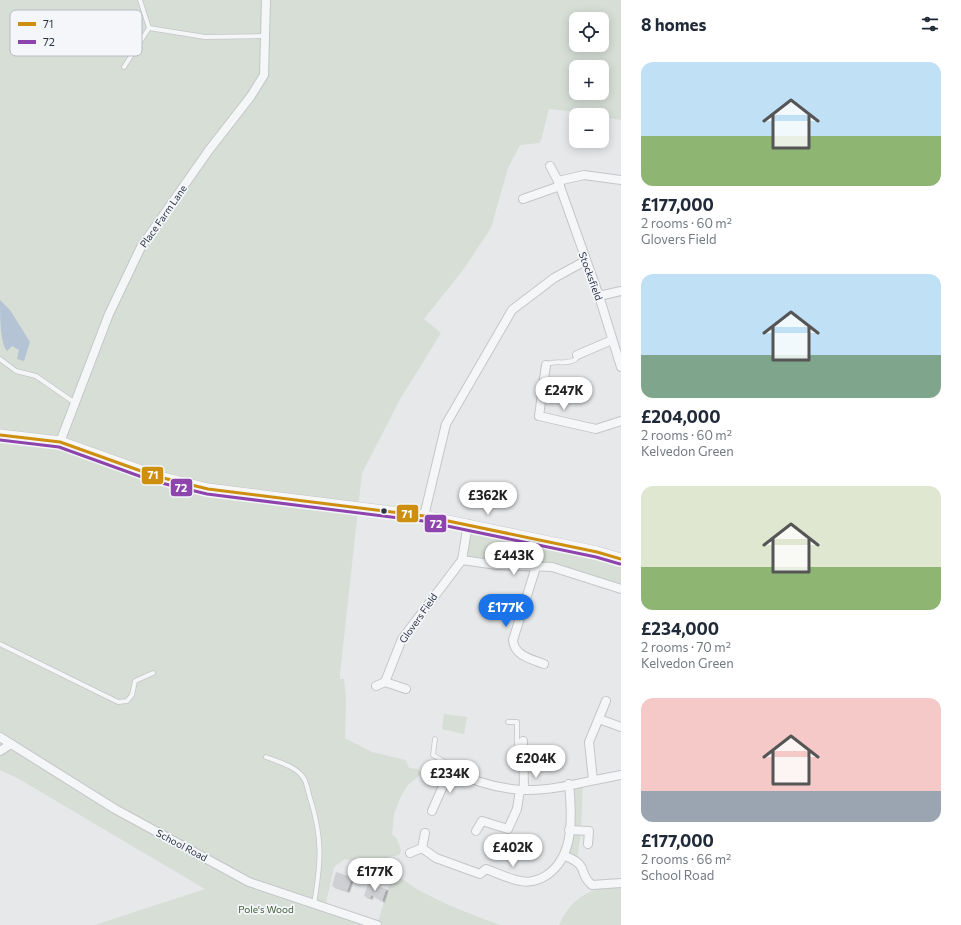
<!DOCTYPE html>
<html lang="en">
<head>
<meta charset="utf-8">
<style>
	:root { --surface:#fff; --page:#f6f6f7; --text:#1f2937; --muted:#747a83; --accent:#1a73e8 }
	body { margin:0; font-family:Commissioner,sans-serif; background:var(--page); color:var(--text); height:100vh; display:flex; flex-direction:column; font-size:15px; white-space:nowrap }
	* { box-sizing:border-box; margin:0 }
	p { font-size:13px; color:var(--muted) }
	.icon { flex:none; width:22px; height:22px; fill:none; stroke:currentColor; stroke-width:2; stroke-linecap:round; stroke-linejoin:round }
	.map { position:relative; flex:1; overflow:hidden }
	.panel { display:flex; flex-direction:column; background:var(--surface); width:340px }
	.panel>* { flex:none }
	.fabs { position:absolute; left:569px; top:12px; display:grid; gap:8px }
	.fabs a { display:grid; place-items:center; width:40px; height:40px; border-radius:8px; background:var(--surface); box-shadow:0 2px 10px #0003; font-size:20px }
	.price { position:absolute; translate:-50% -34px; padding:0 9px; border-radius:14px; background:#fff; color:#222; font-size:13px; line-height:26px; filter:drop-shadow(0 1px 2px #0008) }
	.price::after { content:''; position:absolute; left:50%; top:24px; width:12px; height:9px; margin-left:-6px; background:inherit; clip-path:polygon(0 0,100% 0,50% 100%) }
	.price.on { background:var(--accent); color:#fff }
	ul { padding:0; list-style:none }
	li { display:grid; align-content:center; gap:8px; height:212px; padding:0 20px }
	li span { display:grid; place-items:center; height:124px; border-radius:12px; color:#555 }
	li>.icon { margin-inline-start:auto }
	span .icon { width:72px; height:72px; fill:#fffc; stroke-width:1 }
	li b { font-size:17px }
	h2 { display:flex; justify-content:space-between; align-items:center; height:48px; padding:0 20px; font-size:17px }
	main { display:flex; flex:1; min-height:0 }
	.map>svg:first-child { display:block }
	.green { fill:#d6ded6; fill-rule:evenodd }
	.water { fill:#b4c4d5 }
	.building { fill:#ced0d3; filter:url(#shadow) }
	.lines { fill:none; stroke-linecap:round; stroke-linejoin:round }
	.lane-casing { stroke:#c4c6c8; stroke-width:5.5 }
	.street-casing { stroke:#c4c6c8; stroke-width:10 }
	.secondary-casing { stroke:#c4c6c8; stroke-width:12 }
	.lane { stroke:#f5f6f7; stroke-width:4 }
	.street { stroke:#f5f6f7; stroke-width:8 }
	.secondary { stroke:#f8f8f8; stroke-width:11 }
	.bus-1-casing { stroke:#f4f6f9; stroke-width:6 }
	.bus-2-casing { stroke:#f4f6f9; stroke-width:6 }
	.bus-1 { stroke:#ce8f0e; stroke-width:3 }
	.bus-2 { stroke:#8e44ad; stroke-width:3 }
	.bus-dot { fill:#2b3445; stroke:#f4f6f9; stroke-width:1.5 }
	.labels { text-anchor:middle; stroke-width:3.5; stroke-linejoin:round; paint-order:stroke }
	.street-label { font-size:10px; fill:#2b3445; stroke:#f4f6f9 }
	.park-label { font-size:10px; fill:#3f6138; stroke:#f4f6f9 }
	.key { fill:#f4f6f9; stroke:#b8bcc3; stroke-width:1 }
	.key-label { font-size:11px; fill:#2b3445 }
	.line-badge { stroke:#f4f6f9; stroke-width:1.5 }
	.badge-label { font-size:11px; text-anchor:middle; font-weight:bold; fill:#fff }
</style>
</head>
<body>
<main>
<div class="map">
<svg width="621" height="925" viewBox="0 0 621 925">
	<defs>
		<filter id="shadow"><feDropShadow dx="2.5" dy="1.5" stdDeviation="0" flood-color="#0004"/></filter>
	</defs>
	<rect width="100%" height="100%" fill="#e6e8ea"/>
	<g class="green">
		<path d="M 0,0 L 621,0 L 621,120 L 602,117 L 602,115 L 549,109 L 541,140 L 539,143 L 520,145 L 508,168 L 491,228 L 463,270 L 424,319 L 441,333 L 399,401 L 362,473 L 340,674 L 340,679 L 344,679 L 346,698 L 345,738 L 372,752 L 406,760 L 409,768 L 418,769 L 422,773 L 407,786 L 402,794 L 394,814 L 392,834 L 397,839 L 401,850 L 399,855 L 389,857 L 387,862 C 400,889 472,915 501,925 L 95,925 L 205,889 L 19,779 L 0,770 ZM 576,19 L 602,19 L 602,45 L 576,45 ZM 576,67 L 602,67 L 602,93 L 576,93 ZM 345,859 L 375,867 L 390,883 L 377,925 L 325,907 L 334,867 Z"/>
		<polygon points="468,524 621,559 621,589 570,573 462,560"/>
		<polygon points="444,714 467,717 464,734 442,729"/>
		<polygon points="583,782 581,831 577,861 565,856 569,784"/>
		<path d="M 608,886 L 621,886 L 621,925 L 559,925 C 568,903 585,891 608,886 Z"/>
	</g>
	<path class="water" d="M 0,300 L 10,310 L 30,342 L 24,361 L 17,359 L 19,350 L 12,346 L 7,351 C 0,343 0,314 0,300 Z"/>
	<g class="building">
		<polygon points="355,868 363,870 360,878 353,876"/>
		<polygon points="364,870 372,873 369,881 362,878"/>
		<polygon points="336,872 352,877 347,891 332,886"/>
		<polygon points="368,883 386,889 382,901 371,895 370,898 364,896"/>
	</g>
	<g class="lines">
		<defs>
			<g id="lane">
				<polyline points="149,28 205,37 264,36"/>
				<polyline points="124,67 149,28 140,0"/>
				<polyline points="0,359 16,371 36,376 75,403"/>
				<path d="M 546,365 C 555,359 566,366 576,359 L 577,355"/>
				<polyline points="0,644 118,702 127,701 132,695 135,681 153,673"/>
				<polyline points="508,722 517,722 517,745 523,745"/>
				<polyline points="435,739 433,755 448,764 450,770"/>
				<path d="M 266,757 C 278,762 295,766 303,777 C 307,782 308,792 310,798 C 323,838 321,863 314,904"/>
			</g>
			<g id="street">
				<polyline points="550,166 558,181 599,296 621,367"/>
				<polyline points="558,181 584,175 621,180"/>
				<polyline points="523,199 560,186"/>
				<polyline points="599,296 621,291"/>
				<polyline points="577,355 612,340"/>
				<polyline points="546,365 539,416 596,429 621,421"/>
				<polyline points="60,442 109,314 141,247 209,150 251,96 264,75 266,0"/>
				<polyline points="424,516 446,424 512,310 554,278 585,261"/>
				<polyline points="468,524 462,560 497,565 552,567 621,589"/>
				<path d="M 536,567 L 513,640 C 514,656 532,659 544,664"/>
				<polyline points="376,686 385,682"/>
				<polyline points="406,689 385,682 402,639 462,560"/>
				<polyline points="599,719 621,727"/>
				<polyline points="0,737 115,809 249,882 377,925"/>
				<polyline points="523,741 524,790"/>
				<polyline points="0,751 11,744"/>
				<polyline points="593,780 589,742 606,701"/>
				<path d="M 432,811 L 450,770 C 473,781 498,789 524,790 C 555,791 591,780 621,775"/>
				<polyline points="569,830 589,831 588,844"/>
				<polyline points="476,831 482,821 508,829 517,809 520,790"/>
				<polyline points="422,848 425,833"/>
				<path d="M 410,853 L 422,848 L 436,858 L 480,874 L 486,869 C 497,873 509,879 521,881 C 529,883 540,880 547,875 C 575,856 572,815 569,784"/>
				<path d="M 565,856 C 591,866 577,873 592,885 L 621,883"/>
			</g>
			<polyline id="secondary" points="0,435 60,442 155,476 208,489 424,516 597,552 621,559"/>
		</defs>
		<use href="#lane" class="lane-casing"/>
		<use href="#street" class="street-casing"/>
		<use href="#secondary" class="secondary-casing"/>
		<use href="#lane" class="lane"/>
		<use href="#street" class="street"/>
		<use href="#secondary" class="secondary"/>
		<defs>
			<polyline id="bus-1" points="0,435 60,442 155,476 208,489 424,516 597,552 621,559"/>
			<polyline id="bus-2" points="0,440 59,447 153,481 207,494 423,521 596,557 620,564"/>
		</defs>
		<use href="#bus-1" class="bus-1-casing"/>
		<use href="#bus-2" class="bus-2-casing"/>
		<use href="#bus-1" class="bus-1"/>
		<use href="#bus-2" class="bus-2"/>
	</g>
	<circle class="bus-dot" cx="384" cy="511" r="3.5"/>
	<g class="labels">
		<g class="street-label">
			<text transform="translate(163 216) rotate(-55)" y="4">Place Farm Lane</text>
			<text transform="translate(591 276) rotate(70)" y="4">Stocksfield</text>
			<text transform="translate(418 618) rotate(-55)" y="4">Glovers Field</text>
			<text transform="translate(182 845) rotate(28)" y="4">School Road</text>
		</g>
		<g class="park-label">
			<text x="266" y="913">Pole's Wood</text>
		</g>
	</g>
	<rect x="10" y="10" width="132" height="46" rx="6" class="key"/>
	<rect x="18" y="22" width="18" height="4" fill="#ce8f0e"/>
	<rect x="18" y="40" width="18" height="4" fill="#8e44ad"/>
	<g class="key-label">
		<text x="43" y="28">71</text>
		<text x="43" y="46">72</text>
	</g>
	<g class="line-badge">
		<rect x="141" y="466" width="23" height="19" rx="4" fill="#ce8f0e"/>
		<rect x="170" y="478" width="23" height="19" rx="4" fill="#8e44ad"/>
		<rect x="396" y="504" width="23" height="19" rx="4" fill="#ce8f0e"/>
		<rect x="424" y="514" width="23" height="19" rx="4" fill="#8e44ad"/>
	</g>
	<g class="badge-label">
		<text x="153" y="479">71</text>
		<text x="181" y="492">72</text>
		<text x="407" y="518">71</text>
		<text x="436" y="528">72</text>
	</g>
</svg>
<div class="fabs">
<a><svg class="icon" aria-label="locate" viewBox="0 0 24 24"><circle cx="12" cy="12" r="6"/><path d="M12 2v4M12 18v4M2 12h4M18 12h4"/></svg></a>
<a>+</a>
<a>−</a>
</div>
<b class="price" style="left:564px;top:411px">£247K</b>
<b class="price" style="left:488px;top:516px">£362K</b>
<b class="price" style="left:514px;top:576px">£443K</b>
<b class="price on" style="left:506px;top:628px">£177K</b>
<b class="price" style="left:536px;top:779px">£204K</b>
<b class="price" style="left:450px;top:794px">£234K</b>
<b class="price" style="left:513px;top:868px">£402K</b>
<b class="price" style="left:375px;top:892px">£177K</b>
</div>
<section class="panel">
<h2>8 homes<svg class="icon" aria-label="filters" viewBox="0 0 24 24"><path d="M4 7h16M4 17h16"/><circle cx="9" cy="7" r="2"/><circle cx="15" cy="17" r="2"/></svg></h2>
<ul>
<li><span style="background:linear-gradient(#bfe0f5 60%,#8fb573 0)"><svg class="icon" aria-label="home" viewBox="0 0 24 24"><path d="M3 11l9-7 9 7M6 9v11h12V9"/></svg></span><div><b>£177,000</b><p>2 rooms · 60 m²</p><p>Glovers Field</p></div></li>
<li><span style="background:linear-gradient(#bfe0f5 65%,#7fa58c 0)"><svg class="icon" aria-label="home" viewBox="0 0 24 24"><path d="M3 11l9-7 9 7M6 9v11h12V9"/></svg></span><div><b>£204,000</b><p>2 rooms · 60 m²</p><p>Kelvedon Green</p></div></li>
<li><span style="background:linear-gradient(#dfe7d0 65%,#8fb573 0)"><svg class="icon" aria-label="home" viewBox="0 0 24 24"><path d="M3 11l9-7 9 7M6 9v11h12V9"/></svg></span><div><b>£234,000</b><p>2 rooms · 70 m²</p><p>Kelvedon Green</p></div></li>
<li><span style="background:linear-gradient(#f6c9c9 75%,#9aa5b1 0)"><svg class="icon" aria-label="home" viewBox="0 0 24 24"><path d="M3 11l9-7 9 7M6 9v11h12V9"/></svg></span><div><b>£177,000</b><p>2 rooms · 66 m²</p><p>School Road</p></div></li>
</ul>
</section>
</main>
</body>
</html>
